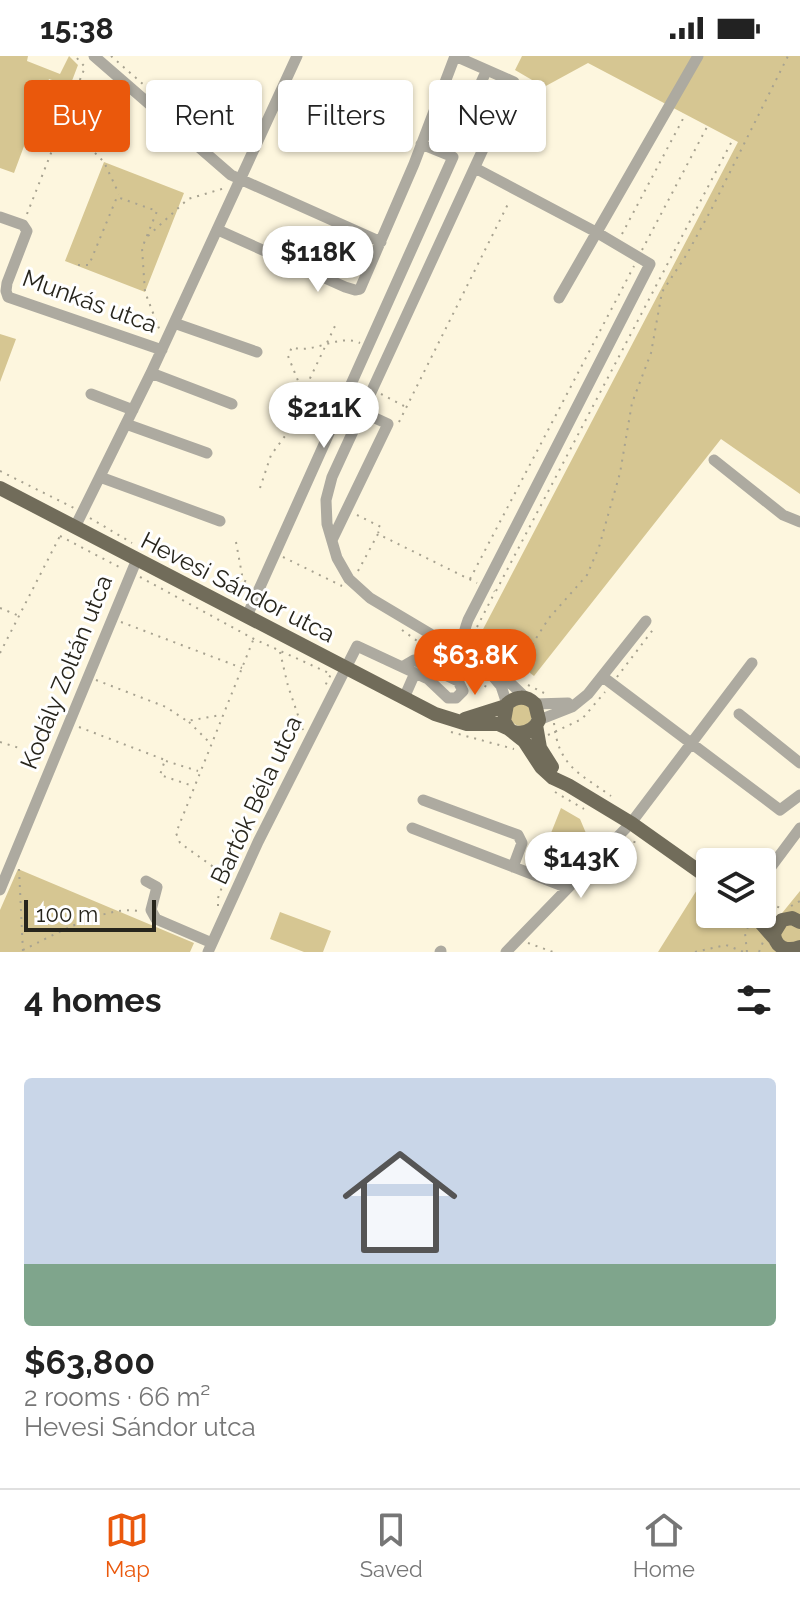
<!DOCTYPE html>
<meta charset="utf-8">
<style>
:root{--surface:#fff;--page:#f6f6f6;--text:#222;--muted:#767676;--line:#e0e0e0;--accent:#ea580c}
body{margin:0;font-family:Raleway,sans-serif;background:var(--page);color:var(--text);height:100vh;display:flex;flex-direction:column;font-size:30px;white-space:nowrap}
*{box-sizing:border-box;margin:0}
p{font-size:26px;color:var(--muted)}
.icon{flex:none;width:44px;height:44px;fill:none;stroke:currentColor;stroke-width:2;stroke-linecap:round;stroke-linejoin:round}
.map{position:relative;height:896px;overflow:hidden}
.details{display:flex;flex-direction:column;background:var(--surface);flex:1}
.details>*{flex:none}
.top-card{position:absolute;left:24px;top:24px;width:752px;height:72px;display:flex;gap:16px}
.fabs{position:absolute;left:696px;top:792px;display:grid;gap:16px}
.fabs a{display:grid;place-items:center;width:80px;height:80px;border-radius:8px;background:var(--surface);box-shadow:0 2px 6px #0004;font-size:40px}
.scale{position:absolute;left:24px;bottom:20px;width:132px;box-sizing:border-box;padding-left:8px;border:4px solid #27251c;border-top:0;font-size:22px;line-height:28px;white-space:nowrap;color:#27251c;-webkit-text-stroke:6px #fff;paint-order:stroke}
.price{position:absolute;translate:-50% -68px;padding:0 18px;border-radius:28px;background:#fff;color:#222;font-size:26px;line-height:52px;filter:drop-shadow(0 2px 4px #0008)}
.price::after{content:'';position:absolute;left:50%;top:48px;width:24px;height:18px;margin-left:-12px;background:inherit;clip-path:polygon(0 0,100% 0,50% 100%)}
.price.selected{background:var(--accent);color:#fff}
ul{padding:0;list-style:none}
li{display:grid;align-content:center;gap:16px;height:424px;padding:0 24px}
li+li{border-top:2px solid var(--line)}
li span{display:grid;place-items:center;height:248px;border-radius:8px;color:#555}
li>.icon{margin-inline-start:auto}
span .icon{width:144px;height:144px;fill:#fffc;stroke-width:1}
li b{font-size:34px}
h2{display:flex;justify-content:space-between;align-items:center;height:96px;padding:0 24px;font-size:34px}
.chip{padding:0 28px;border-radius:8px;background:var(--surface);box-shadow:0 2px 6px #0004;font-size:28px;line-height:72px}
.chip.selected{background:var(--accent);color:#fff}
.status{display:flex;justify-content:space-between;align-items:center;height:56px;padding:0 40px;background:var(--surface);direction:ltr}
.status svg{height:22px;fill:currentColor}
.menu{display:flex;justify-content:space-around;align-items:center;height:112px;border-top:2px solid var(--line);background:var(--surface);font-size:22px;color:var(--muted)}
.menu a{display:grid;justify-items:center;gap:4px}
.menu .selected{color:var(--accent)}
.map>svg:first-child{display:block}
.green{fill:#d6c692}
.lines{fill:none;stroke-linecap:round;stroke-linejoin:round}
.path{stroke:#a7a290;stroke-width:2;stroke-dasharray:2 6;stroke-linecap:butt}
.minor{stroke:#adaaa0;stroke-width:11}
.major{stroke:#716c5a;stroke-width:14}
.labels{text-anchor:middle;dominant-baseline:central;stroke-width:6;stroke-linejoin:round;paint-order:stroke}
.street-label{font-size:24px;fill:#27251c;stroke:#fff}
</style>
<div class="status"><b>15:38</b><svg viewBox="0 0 49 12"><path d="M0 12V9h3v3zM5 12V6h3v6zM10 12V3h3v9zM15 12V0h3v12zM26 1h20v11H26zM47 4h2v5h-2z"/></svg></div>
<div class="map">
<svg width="800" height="896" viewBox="0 0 800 896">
<rect width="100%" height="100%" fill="#fdf6de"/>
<path class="green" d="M0 0H28L27 5 60 18 69 0 78 9 70 30 49 23 14 117 0 112Z
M522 0H800V438L721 383 534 620 480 579 738 86 588 7 544 31 515 14Z
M104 106 184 137 145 236 65 205Z
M0 278 16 283 0 326Z
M510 659a11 11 0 1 1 22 0a11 11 0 1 1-22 0Z
M561 752 580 763 591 789 567 815 551 805 553 801 545 792Z
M18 813 194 887 190 896H0V854Z
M700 829 710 836V858H738L765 878 800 835V896H658Z
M280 856 331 875 323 896H304L270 883Z"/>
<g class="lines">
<path class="path" d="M111 0 144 29
M95 97 104 106 119 138
M27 158 85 11 75 0
M622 178 685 59
M148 180 188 143 225 132
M642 194 707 71
M78 209H89L117 141 157 155 142 192 145 236 160 275
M303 337 335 270
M381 338 404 350
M279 358 283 348 296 353 303 337 288 300 292 291C313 299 338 277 360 287
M399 366 509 146
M0 415 74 452
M260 432 271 399 285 380 296 354
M357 459 381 471 378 477
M90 462 132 487
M60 480 121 512
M236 486 243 524 251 528
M283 501 342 530
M358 515 378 478 477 527
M140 521 254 583 331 618 324 632
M470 523 634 210
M220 524H243
M496 535 732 85
M0 552 17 559
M121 566 242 612
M477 571 495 536 494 535
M402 574 452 610
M280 596 288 630 303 674
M0 597 61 478
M517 617 528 595 549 562 587 519 599 491 620 417 632 347 651 297 662 236 687 198 711 154 788 0
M617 621 655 571
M470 623 489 632
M96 624 166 651 187 665 221 659
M528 629 544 637
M189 666 210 687
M554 667C558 710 579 717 611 740
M79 671 165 704 160 719 193 730
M451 676 514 693
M548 679 582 663 605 636
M0 686 45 700
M166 705 198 715
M555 736 584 753
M626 787 630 785 639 787
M19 813 23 896
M698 830 710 839
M762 846 781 852
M218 850V842L226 820 180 787 176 777 254 582
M791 850 800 845
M734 858 745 867
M528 887 553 896
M23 894C52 880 111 846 142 856
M695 896 726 889 744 896
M747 896 745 877 748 871
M759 896 763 886"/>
<path class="minor" d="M94 0 231 119 381 186
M455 0 514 26 332 421 326 444 327 468 337 502 349 523 370 542 506 623 526 642
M448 99 484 20
M0 161 23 169 27 175 7 227 6 235 8 241 162 294
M218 174 345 231 355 234 360 233 414 108 455 0
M559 242 698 0
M174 267 257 296
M151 317 232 348
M91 338 133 354
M126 368 207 397
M714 404 783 459 800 466
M100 421 220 465
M75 471 151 317 297 0
M332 484 388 368 362 356
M247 560 453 101 421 88
M467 600C461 586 463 578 468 564L650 208 596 176 475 112
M402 611 414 604 458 625 463 635 456 642H448L428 623 415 617
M490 617 501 630 507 648
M603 621 780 754 800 739
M535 648 568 647
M739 658 800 707
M539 664 572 651 588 638 646 565
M423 744 518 779 522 787 513 811
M412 772 568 832
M762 823 800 772
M146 825 157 831 151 854 156 863 212 887
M0 834 137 503
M208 896 258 786 357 590 415 617 404 642
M440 896 441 895
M506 896 631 767 752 607"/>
<path class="major" d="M0 432 435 658 467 668H498L509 673
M465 663 506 650
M536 669 540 692 552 711
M514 676C526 679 534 674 539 664L535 648C526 639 516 640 507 648L504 665 509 673 524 685 541 711 553 722 568 729 631 767 710 823
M753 858 774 882
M800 866 792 862 782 864 774 877C775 892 787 896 800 891"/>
</g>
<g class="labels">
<g class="street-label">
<text transform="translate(90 245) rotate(20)">Munkás utca</text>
<text transform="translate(238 531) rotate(27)">Hevesi Sándor utca</text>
<text transform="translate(66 616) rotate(-68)">Kodály Zoltán utca</text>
<text transform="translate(256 744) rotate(-65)">Bartók Béla utca</text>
</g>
</g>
</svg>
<div class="fabs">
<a><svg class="icon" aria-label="layers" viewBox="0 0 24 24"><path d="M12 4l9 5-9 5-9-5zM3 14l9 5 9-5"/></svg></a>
</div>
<div class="scale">100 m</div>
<b class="price" style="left:318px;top:238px">$118K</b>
<b class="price" style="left:324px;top:394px">$211K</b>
<b class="price selected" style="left:475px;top:641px">$63.8K</b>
<b class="price" style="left:581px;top:844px">$143K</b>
<div class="top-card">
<a class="chip selected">Buy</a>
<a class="chip">Rent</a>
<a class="chip">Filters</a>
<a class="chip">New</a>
</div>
</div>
<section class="details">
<h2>4 homes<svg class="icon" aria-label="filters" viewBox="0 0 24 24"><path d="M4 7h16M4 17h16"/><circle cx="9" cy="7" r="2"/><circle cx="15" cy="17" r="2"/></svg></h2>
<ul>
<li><span style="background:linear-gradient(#c9d6e8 75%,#7fa58c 0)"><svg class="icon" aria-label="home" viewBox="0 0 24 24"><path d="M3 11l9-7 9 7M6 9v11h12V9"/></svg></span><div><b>$63,800</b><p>2 rooms · 66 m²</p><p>Hevesi Sándor utca</p></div></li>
</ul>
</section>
<nav class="menu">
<a class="selected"><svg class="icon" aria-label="map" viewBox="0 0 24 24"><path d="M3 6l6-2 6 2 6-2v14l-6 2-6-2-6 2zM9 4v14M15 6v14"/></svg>Map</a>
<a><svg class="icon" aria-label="saved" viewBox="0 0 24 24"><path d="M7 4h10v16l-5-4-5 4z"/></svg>Saved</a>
<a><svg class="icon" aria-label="home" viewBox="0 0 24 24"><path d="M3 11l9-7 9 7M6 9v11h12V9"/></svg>Home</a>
</nav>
